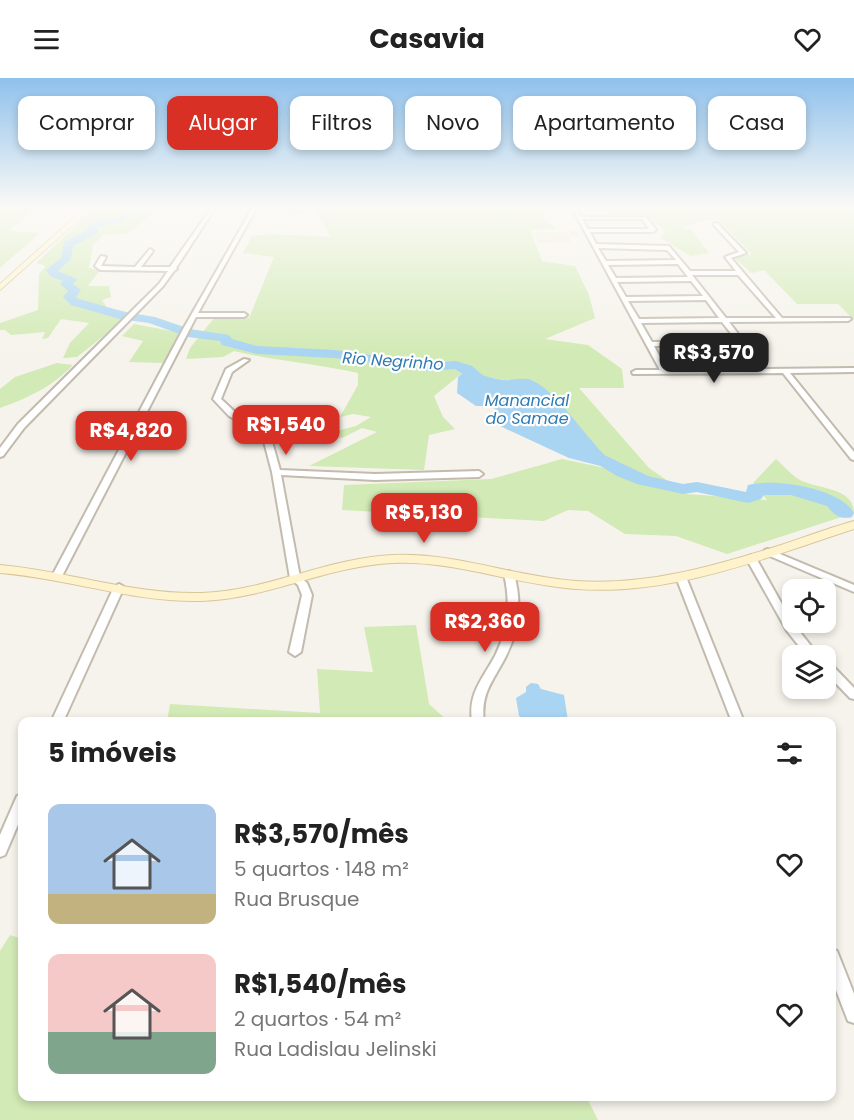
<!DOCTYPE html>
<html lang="pt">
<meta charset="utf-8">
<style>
:root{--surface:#fff;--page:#f2f2f2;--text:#222;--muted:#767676;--accent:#d93025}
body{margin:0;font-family:Poppins,sans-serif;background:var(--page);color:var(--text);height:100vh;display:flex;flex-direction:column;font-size:22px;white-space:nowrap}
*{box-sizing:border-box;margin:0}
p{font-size:20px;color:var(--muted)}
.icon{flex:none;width:33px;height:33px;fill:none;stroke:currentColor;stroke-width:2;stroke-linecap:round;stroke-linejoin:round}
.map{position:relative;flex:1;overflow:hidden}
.side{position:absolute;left:18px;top:639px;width:818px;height:384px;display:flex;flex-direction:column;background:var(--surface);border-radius:12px;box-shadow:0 3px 9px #0003}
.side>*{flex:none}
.banner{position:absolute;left:18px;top:18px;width:819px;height:54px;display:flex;gap:12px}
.controls{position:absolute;left:782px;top:501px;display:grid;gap:12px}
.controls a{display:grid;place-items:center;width:54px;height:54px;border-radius:12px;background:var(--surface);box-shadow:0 3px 9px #0003;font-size:30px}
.price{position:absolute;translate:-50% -51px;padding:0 14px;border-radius:12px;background:var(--accent);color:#fff;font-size:20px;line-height:39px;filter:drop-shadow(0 2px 3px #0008)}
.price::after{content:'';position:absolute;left:50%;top:36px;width:18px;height:14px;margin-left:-9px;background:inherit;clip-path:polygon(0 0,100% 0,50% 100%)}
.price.current{background:#222;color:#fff}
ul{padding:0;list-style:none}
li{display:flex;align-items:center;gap:18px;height:150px;padding:0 30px}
li span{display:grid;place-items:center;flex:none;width:168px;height:120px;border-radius:12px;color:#555}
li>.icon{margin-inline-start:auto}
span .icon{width:72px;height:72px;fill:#fffc;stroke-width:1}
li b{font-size:26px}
h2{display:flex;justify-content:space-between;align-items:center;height:72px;padding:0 30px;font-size:26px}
.pill{padding:0 21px;border-radius:12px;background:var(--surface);box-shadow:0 3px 9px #0003;font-size:21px;line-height:54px}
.pill.current{background:var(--accent);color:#fff}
header{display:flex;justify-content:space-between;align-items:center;height:78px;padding:0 30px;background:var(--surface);font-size:27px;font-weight:700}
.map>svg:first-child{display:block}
.education{fill:#efe8d6}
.green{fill:#d2eab5}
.water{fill:#a9d4f2}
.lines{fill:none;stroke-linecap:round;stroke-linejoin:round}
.river{fill:#a9d4f2;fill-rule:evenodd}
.street-casing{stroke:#c2bbae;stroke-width:4}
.secondary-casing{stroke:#d6c79b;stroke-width:2}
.street{fill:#fff;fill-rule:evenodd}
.secondary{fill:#fff3cd;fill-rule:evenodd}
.labels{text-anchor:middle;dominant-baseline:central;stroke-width:4.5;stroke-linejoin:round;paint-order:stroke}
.far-water-label{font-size:16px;font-style:italic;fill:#2e7ab2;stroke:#fff}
</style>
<header><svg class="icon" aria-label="menu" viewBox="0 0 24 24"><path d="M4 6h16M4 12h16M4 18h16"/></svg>Casavia<svg class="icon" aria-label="heart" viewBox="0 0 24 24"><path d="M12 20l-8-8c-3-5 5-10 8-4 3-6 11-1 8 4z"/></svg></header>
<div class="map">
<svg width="854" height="1042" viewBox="0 0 854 1042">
<rect width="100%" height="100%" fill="#f6f3ec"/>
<path class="education" d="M568 153H576L579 159H569L571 165H562L558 159 560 165H539L537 160 532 158H536L535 154H555L559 157 558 154H566L570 158Z"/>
<path class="green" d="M0 129H37L9 153 40 155 0 190Z
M96 129H157L147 141 126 156 104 157 93 167 89 190 100 192 88 208H109L111 219 102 222 107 230 127 234 125 241 77 279 63 280 70 265 89 245 61 241 48 260 42 261 45 254 11 257 5 252H0V245L38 232 39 196 46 188 36 185Z
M287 129H552L551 135 542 138 556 151 530 152 542 183 575 188 589 217 595 240 545 261 588 267 622 291 624 310H579L649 390 687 416 767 422 753 405 776 381C784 388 792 398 802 403 820 411 854 410 854 435L727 476 676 458 625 456 588 433 568 432 544 443 342 432 344 407 491 401 562 381 639 397 600 375 550 315 530 302H504L482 298 467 291 434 318 443 339 455 351 429 357 424 392 309 388 377 354 362 350 342 360 325 356 356 348 371 339 353 336 340 339 358 307V295C317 286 275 283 234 273L223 279 186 281 190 270 214 240H249L274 179 243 175 252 158 271 156 331 159 314 132 289 138Z
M609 129H854V242L838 226H797L764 192 752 195 734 180 752 176 718 142H705L680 150 691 151 709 175 690 178 661 160 665 154C649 132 636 138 610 137Z
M134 246 182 255 163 285 129 284 143 263 122 258Z
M57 285 73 287C52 309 28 320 0 330V311L15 299Z
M416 547 429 626 448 643H167L170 626 320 635 317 591 373 594 364 549Z
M10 857 22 861V1018H586L598 1042H0V873Z"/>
<path class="water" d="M467 291C478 296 490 300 503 302 511 303 523 299 531 302 561 314 591 372 624 394L569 380 500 348 501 336 491 328H476L457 315 458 299Z
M531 605 538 606 541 611 564 617 568 643H527L519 638 516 620 526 614V609Z"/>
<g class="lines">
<path class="river" d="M131 129H142L123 143 98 149V155L73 168 71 181 58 193 75 200 77 202 73 206 81 212 76 219 79 221 125 234 155 239 190 251 229 257 232 261 257 268 335 272 429 285 456 283 472 288 495 308 488 312 455 291 429 293 335 280 257 276 222 267 220 263 188 259 149 245 120 241 71 227 63 219 68 213 60 206 63 203 50 198 46 192 61 180 64 164 88 152 87 150 92 145 117 139Z
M600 375 648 398 683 406 697 404 746 414 748 407C775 400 840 410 854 435L852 439C840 442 834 437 827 428L791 417H764L761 421 748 425 697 414 683 416 637 406 617 398 594 384 592 380Z"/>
<defs>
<path id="street" d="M212 129H216L176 190 177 191 174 193 163 208 24 350 3 378 0 379V370L18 346 159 206 168 193 100 192 95 188 101 178 106 179 101 188 135 189 150 171 153 173 141 189H170Z
M253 129H257L198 235H244L247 237 244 239H196L62 498 57 501 53 500 52 498 182 253Z
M572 130H576L581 139H644L647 140 656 152 653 154H590L596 166 669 168 690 193H736L725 179 739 174 713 146 717 145 746 175 731 180 782 240H850L851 241 848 243 729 244 765 291 854 290V294L790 295 854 374V382L851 381 783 295 633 296 632 294 636 292H660ZM582 141H642L649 151H588ZM598 170 667 172 676 182 606 183ZM678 186 688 199 616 200 608 187ZM692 197H738L776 240H726ZM691 203 703 218 626 219 617 204ZM706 222 719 240 639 241 628 223ZM722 244 737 263 652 264 641 245ZM740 267 758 291 667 292 654 268Z
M244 281 249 282 232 294 221 321 235 334 269 353 280 392 375 396 479 393 483 396 479 399 375 402 281 397 300 499 307 505 312 517 301 574 295 578 289 574 302 517 298 507 290 500 272 394 262 356 229 338 213 321 226 291Z
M768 471 854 507V514L765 476 763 474 765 472Z
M751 477 756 480 792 544 819 578H807L787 553 746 480Z
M509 493 514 496C522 524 519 552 506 578 494 602 480 615 484 644H472C468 615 482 602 495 578 508 552 511 525 504 496Z
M681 496 686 499 744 644H732L676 499Z
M119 506 124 509 63 644H51L114 509Z
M825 583 829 584 854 610V621L850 620 825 594Z
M22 717V737L5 777 0 779V757L17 718Z
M831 871 837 873 854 916V945L848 943 831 899Z"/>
<path id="secondary" d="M86 129H93L0 212V206Z
M854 443V451C765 480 672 518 576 511 515 507 455 482 393 485 327 488 267 521 202 523 134 525 67 500 0 495V487C67 493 134 517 202 515 267 513 327 480 393 477 455 474 515 499 576 503 646 508 715 488 781 467 805 459 829 450 854 443Z"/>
</defs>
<use href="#street" class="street-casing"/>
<use href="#secondary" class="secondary-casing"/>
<use href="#street" class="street"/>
<use href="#secondary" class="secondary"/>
</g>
<linearGradient id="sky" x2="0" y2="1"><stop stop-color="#8fc1ec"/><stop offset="0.47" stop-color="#fbfaf6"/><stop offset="1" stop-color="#fbfaf6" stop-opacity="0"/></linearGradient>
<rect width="854" height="275" fill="url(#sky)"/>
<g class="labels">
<g class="far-water-label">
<text transform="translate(393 283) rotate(4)">Rio Negrinho</text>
<text x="527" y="322">Manancial<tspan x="527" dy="18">do Samae</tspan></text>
</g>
</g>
</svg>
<div class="controls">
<a><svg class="icon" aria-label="locate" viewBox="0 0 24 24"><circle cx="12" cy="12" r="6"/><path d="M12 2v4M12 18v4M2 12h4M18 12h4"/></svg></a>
<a><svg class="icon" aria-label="layers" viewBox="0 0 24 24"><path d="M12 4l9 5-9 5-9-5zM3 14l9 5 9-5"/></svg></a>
</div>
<b class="price current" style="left:714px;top:306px">R$3,570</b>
<b class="price" style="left:286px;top:378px">R$1,540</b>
<b class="price" style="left:131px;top:384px">R$4,820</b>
<b class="price" style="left:424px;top:466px">R$5,130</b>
<b class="price" style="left:485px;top:575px">R$2,360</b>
<div class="banner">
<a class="pill">Comprar</a>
<a class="pill current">Alugar</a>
<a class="pill">Filtros</a>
<a class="pill">Novo</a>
<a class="pill">Apartamento</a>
<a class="pill">Casa</a>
</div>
<section class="side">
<h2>5 imóveis<svg class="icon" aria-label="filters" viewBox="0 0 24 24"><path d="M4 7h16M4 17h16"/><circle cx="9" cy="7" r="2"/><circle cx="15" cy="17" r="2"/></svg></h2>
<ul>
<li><span style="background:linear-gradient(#a9c7e8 75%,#c2b280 0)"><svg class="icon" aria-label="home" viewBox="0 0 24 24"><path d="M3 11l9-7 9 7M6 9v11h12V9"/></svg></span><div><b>R$3,570/mês</b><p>5 quartos · 148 m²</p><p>Rua Brusque</p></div><svg class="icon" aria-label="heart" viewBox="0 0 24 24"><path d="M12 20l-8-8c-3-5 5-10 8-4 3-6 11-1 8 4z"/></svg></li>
<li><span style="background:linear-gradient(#f6c9c9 65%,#7fa58c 0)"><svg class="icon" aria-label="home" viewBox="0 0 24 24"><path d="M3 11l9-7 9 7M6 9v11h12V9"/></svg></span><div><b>R$1,540/mês</b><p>2 quartos · 54 m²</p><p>Rua Ladislau Jelinski</p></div><svg class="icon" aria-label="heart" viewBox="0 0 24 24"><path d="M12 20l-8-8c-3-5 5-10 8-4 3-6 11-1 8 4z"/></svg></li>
</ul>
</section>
</div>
